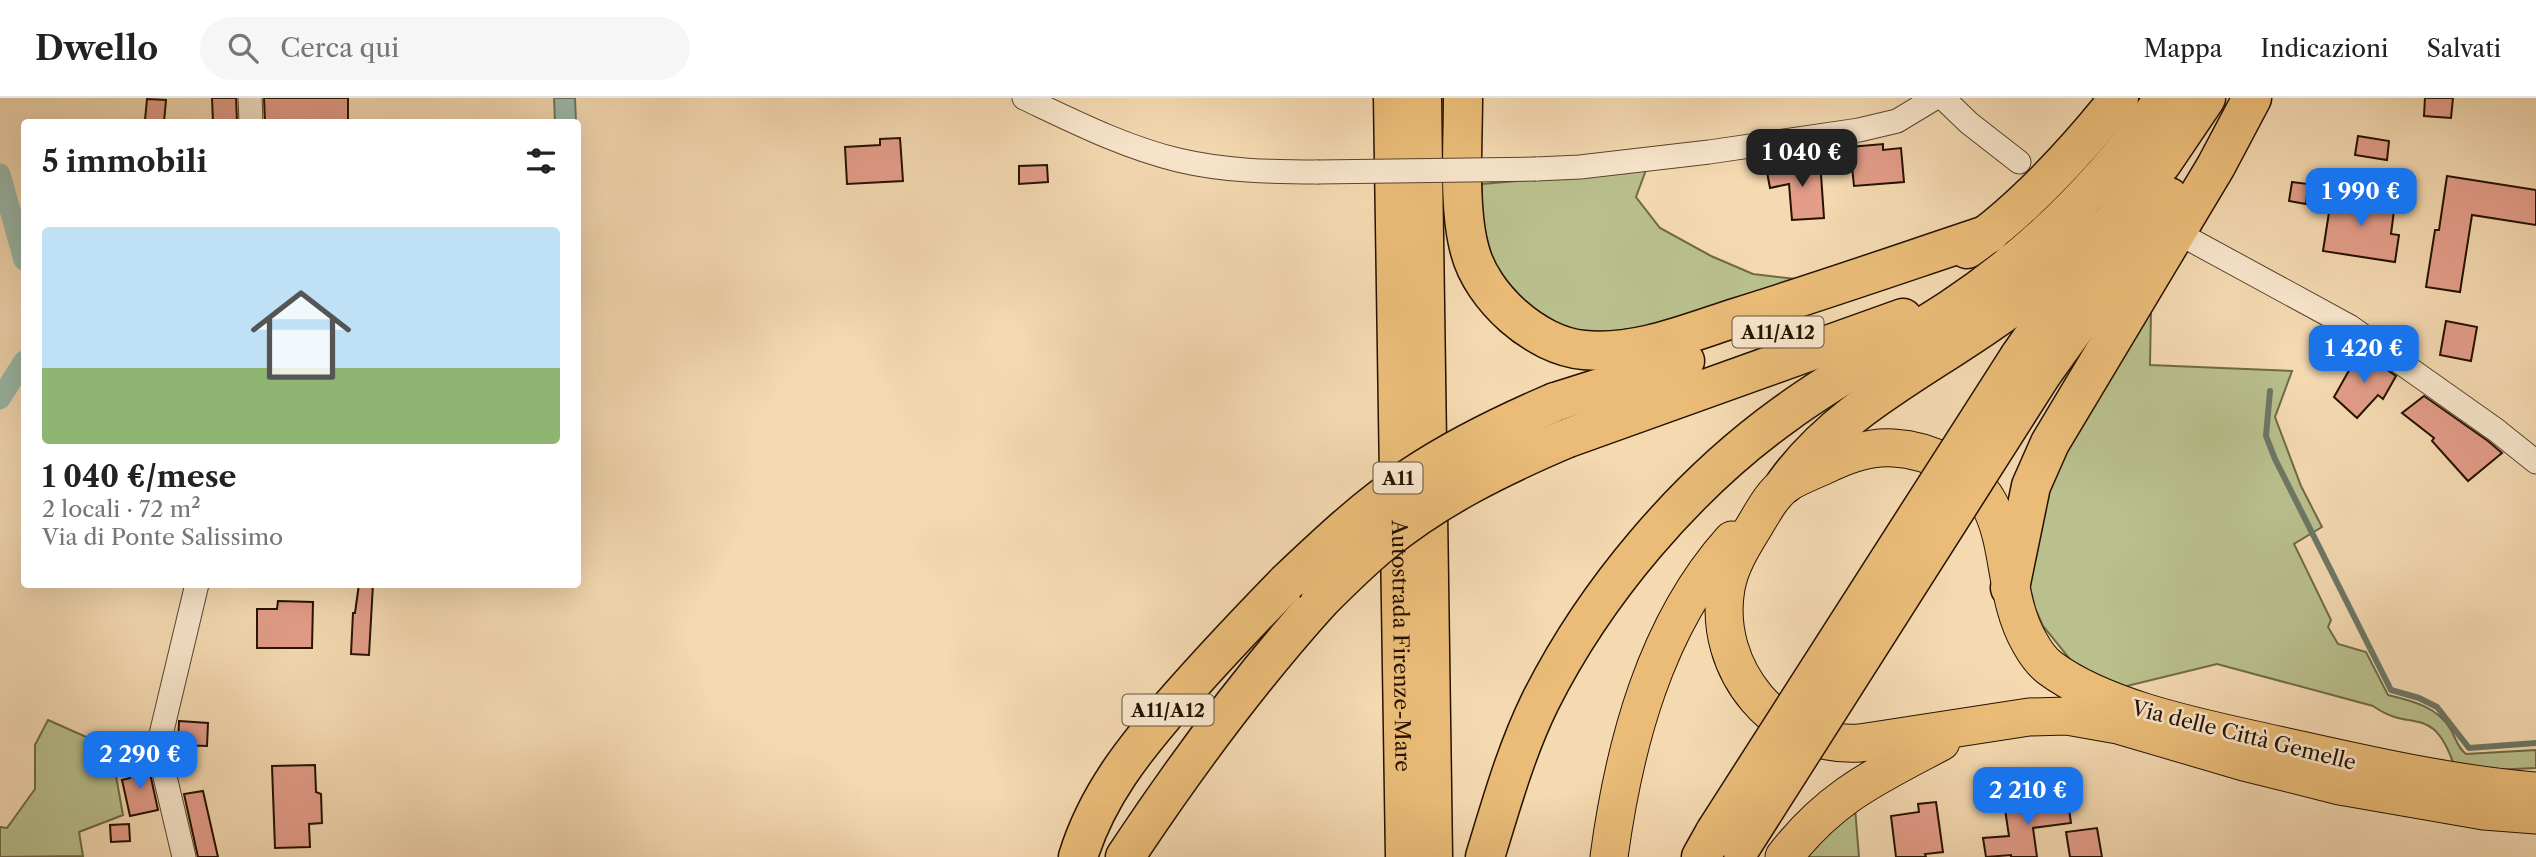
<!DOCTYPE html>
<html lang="it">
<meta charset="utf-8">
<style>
:root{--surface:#fff;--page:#f6f6f6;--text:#222;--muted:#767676;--line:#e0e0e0;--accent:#1a73e8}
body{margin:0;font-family:"Libre Caslon Text",serif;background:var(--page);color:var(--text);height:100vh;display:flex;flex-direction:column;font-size:26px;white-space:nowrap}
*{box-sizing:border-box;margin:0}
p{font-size:23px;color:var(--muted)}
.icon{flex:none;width:38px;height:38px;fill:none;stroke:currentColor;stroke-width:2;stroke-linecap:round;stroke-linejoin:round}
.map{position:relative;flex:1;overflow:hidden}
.drawer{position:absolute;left:21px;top:21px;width:560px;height:469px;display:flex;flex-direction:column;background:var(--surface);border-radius:7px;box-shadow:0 7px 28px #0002}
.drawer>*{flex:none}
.price{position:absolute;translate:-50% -60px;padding:0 16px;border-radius:14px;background:var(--accent);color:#fff;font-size:23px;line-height:46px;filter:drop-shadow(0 2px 4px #0008)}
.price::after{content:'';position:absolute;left:50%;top:42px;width:21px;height:16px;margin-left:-10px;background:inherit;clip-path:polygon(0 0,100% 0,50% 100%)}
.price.selected{background:#222;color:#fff}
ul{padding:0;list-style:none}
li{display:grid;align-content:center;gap:14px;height:371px;padding:0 21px}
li+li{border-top:2px solid var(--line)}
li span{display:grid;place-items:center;height:217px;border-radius:7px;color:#555}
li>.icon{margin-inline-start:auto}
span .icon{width:126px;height:126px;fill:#fffc;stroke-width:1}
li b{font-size:30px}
h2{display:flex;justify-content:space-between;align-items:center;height:84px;padding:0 21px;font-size:30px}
header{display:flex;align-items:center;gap:42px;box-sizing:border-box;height:98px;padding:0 35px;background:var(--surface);border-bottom:2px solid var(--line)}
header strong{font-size:33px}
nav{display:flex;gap:38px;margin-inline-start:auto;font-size:24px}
.search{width:490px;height:63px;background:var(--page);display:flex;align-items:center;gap:18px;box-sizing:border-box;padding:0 24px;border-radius:38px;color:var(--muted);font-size:26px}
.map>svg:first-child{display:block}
.green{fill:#b9c08d;stroke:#6f6946;stroke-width:2}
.water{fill:#9cbaaa;stroke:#6c7766;stroke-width:2}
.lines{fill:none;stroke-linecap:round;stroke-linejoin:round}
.stream{stroke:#6c7766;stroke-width:6}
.canal{stroke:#9cbaaa;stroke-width:21}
.building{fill:#e39d89;stroke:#251200;stroke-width:2}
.street-casing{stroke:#59442c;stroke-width:25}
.primary-casing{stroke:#251200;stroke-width:39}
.highway-casing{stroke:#251200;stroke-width:41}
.street{stroke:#f8e6cc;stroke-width:23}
.primary{stroke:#eabc78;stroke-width:37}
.highway{stroke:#eabc78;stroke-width:38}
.street-bridge-casing{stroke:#59442c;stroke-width:25;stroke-linecap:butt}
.highway-bridge-casing{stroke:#251200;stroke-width:41;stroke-linecap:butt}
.street-bridge{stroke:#f8e6cc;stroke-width:23}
.highway-bridge{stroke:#eabc78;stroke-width:38}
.labels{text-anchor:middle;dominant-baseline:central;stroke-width:5;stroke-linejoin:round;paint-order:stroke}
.shield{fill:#f8e6cc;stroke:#64523d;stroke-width:2}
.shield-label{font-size:19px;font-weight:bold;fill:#251200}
.street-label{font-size:21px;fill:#251200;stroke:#f8e6cc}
</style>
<header>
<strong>Dwello</strong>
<div class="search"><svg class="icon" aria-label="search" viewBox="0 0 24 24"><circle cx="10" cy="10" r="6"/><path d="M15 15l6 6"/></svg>Cerca qui</div>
<nav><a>Mappa</a><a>Indicazioni</a><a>Salvati</a></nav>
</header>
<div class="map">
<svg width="2536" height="759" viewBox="0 0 2536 759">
<rect width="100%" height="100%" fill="#f4d9b1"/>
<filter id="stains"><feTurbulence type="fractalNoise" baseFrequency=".00286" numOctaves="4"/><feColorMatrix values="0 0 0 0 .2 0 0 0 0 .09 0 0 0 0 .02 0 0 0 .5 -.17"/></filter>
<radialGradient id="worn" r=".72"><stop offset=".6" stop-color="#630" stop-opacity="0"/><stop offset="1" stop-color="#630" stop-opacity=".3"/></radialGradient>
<path class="green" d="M1646 72 1636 99 1660 130 1711 158 1753 176 1796 181 1655 228 1573 238 1529 218 1499 184 1482 124V86Z
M2151 213 2150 267 2292 273 2275 319 2301 388 2322 429 2294 446 2331 522 2328 529 2338 546 2366 554 2388 597C2413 603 2438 609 2451 632 2456 641 2458 650 2466 656L2536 652V670L2467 673 2454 667C2432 604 2412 636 2373 608L2217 566 2123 589 2077 570 2043 528 2035 510 2029 484 2049 390 2076 334Z
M48 622 111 650 123 717 79 734 83 758 0 759V729L7 730 35 691V647Z
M1855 710 1859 759H1799Z"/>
<path class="water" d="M554 0H575L576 24H555Z"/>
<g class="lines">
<path class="stream" d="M2270 293 2266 338 2275 361 2391 592 2419 600 2437 609 2469 650 2536 645"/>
<path class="canal" d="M0 76 24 162
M0 301 24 263"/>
</g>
<path class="building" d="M212 0H236L237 24H213Z
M264 0H348V24H265Z
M2425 0H2453L2451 20 2424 18Z
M147 1 166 2 164 24 145 22Z
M2358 38 2389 43 2387 62 2355 57Z
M900 40 903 83 847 86 845 49 880 47V41Z
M1883 46V52L1901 50 1904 84 1854 88 1850 49Z
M1820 62 1824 120 1792 122 1789 86 1770 90 1767 74Z
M1047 67 1048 84 1019 86V68Z
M2447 78 2536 92V127L2472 117 2460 194 2426 189 2435 132H2439Z
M2292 84 2308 86 2306 106 2289 103Z
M2332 95 2395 105 2391 136 2399 137 2395 164 2323 153Z
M2446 223 2477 229 2471 263 2440 257Z
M2360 253 2396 278 2383 301 2378 297 2357 320 2334 299Z
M2424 298 2488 343 2502 355 2468 383 2432 343 2434 340 2402 315Z
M359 486H373L369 557 351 556 353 515H355Z
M278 503 313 504 312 550H257V511H277Z
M179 623 208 625 207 648 178 647Z
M148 666 158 712 130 718 122 682 130 680 128 671Z
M315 667 316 694 321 696 322 725 309 726 310 749 275 750 272 668Z
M203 693 218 759H198L184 696Z
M2067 697 2071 725 2033 730 2037 759H2011V757L1986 759 1983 740 2009 738 2005 711 2042 706 2041 701Z
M1936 704 1943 754 1925 756 1926 759H1896L1891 718 1919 714 1918 706Z
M129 726 130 743 111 744 110 727Z
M2097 730 2102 759H2070L2066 734Z"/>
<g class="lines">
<defs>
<path id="street" d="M250 0 251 24
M1024 0C1075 24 1124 49 1178 62 1224 73 1271 74 1317 74
M1943 0 1969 25 2019 64
M1536 71 1580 69 1709 54 1859 32 1897 23 1935 0
M2191 142 2349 228 2496 332 2536 364
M184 759 158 649 197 486"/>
<path id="primary" d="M2536 693C2448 686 2364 666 2278 647 2208 631 2108 613 2050 570 2042 564 2035 554 2030 545 1994 483 2022 407 1949 366 1932 357 1913 351 1894 350 1868 348 1844 358 1821 369 1810 374 1796 379 1786 386 1771 397 1762 416 1752 432 1741 450 1730 468 1726 490 1712 571 1777 651 1860 645L2029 619 2067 618 2118 627 2244 664 2340 688 2484 713 2536 717
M1609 759C1624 648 1655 528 1732 442
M1784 759C1831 698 1875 679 1941 644"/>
<g id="highway">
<path id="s1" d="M1393 0 1405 759"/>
<path d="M1422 0 1433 759"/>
<path d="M1463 0C1463 45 1458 111 1470 153 1482 199 1536 248 1584 252 1637 257 1688 235 1738 219 1822 193 1905 164 1989 136"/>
<path d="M1967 151C2022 113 2078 52 2119 0"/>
<path d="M2019 259 2111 126 2162 65 2206 0"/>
<path d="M2042 276 2169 99"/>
<path d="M1555 304 1685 263"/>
<path d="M1568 340 1903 220"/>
<path d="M1785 386C1837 313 1923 272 1995 221 2036 193 2073 157 2111 126"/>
<path d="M2010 490 2031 388 2050 345 2216 68 2252 0"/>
<path d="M1078 759C1097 697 1135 650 1177 602 1212 562 1249 523 1286 485"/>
<path d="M1125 759C1184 670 1248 583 1320 503"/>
<path d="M1485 759C1501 707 1516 653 1540 604 1595 494 1685 388 1785 316 1838 277 1896 247 1951 211 2035 155 2107 83 2164 0"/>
<path d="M1701 759 1715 734"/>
</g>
</defs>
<use href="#street" class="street-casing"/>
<use href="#primary" class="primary-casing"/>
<use href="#highway" class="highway-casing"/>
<use href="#street" class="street"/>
<use href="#primary" class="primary"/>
<use href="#highway" class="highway"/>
<defs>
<path id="street-bridge" d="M1317 74 1536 71"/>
<path id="highway-bridge" d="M1286 485C1326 447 1367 408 1413 378 1458 348 1506 325 1555 304
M1320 503C1340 483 1360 463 1382 445 1438 399 1502 368 1568 340
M1715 734 2019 259
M1741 749 2042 276"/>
</defs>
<use href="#street-bridge" class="street-bridge-casing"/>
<use href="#highway-bridge" class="highway-bridge-casing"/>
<use href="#street-bridge" class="street-bridge"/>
<use href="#highway-bridge" class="highway-bridge"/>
</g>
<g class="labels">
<g class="shield">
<rect x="1732.5" y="218.5" width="91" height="31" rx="5"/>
<rect x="1373.5" y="364.5" width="49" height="31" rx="5"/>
<rect x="1122.5" y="596.5" width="91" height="31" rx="5"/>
</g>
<g class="shield-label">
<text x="1778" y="234">A11/A12</text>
<text x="1398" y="380">A11</text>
<text x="1168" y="612">A11/A12</text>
</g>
<g class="street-label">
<text stroke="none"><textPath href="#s1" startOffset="548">Autostrada Firenze-Mare</textPath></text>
<text transform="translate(2244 637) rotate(14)">Via delle Città Gemelle</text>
</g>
</g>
<rect width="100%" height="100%" filter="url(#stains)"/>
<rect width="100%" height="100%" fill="url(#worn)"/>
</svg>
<b class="price selected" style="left:1802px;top:91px">1 040 €</b>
<b class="price" style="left:2361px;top:130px">1 990 €</b>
<b class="price" style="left:2364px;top:287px">1 420 €</b>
<b class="price" style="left:140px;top:693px">2 290 €</b>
<b class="price" style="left:2028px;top:729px">2 210 €</b>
<section class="drawer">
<h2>5 immobili<svg class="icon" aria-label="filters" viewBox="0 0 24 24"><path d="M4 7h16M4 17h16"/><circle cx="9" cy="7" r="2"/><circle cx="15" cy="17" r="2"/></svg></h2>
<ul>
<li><span style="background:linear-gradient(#bfe0f5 65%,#8fb573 0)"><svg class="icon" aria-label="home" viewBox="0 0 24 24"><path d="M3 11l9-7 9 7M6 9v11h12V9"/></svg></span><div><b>1 040 €/mese</b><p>2 locali · 72 m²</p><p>Via di Ponte Salissimo</p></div></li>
</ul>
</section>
</div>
